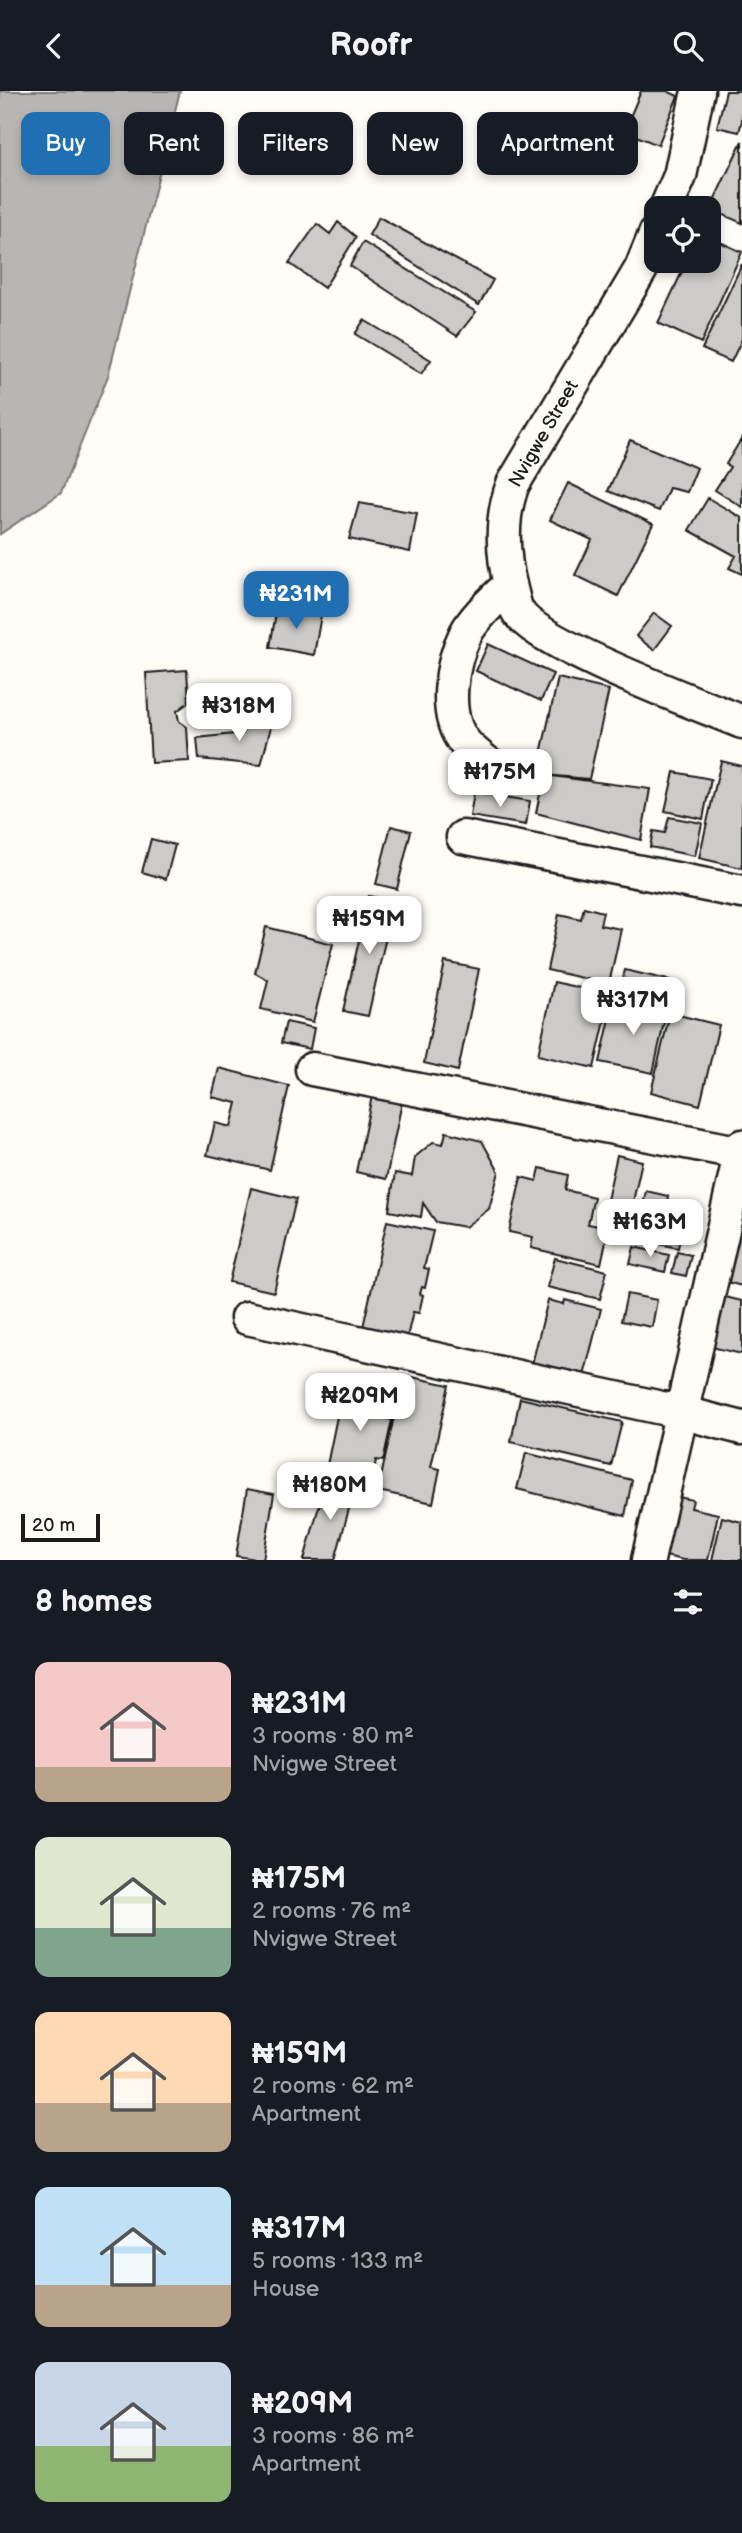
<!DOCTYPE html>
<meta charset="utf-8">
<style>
:root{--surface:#171b24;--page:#242831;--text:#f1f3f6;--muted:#9ea1a6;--accent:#1f6fb2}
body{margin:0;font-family:"Balsamiq Sans",sans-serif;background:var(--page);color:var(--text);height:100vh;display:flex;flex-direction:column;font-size:26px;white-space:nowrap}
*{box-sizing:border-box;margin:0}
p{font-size:23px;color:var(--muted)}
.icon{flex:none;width:38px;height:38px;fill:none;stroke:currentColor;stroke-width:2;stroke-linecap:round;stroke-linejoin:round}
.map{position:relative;height:1469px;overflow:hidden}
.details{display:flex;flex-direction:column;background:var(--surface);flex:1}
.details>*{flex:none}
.guide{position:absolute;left:21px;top:21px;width:700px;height:63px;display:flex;gap:14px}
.tools{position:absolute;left:644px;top:105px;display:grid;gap:14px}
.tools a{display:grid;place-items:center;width:77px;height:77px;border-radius:14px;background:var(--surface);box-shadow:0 4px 10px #0003;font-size:35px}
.scale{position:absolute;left:21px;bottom:18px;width:79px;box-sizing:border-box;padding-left:7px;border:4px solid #1c1c1c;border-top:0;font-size:19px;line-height:24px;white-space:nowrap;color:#1c1c1c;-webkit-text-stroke:5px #fdfcf7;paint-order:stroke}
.price{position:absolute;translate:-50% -60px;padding:0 16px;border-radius:14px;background:#fff;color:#222;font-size:23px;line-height:46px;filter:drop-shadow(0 2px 4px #0008)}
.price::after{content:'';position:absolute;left:50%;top:42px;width:21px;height:16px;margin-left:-10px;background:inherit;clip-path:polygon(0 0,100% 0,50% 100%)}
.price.selected{background:var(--accent);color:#fff}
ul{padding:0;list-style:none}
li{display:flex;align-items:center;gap:21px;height:175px;padding:0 35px}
li span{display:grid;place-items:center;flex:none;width:196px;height:140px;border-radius:14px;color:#555}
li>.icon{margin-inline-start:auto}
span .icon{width:84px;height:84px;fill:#fffc;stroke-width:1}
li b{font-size:30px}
h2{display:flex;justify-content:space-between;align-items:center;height:84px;padding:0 35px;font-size:30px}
.pill{padding:0 24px;border-radius:14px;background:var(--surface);box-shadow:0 4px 10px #0003;font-size:24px;line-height:63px}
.pill.selected{background:var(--accent);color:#fff}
header{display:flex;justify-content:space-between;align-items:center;height:91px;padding:0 35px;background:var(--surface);font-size:32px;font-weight:700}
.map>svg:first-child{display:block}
.water{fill:#b7b6b2;stroke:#797876;stroke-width:2}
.building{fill:#cccbc8;stroke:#1c1c1c;stroke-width:2}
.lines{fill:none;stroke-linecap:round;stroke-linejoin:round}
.minor-casing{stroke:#1c1c1c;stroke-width:37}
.minor{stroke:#fdfcf7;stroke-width:32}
.labels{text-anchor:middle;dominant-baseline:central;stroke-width:5;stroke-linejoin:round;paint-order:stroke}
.street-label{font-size:19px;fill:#1c1c1c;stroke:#fdfcf7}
</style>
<header><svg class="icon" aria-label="back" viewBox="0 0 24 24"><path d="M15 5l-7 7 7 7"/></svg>Roofr<svg class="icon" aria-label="search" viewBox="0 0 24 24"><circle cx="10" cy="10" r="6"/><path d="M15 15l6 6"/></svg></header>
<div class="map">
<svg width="742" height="1469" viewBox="0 0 742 1469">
<rect width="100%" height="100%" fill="#fdfcf7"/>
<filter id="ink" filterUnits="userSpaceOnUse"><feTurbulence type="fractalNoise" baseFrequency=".0143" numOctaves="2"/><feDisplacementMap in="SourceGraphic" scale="14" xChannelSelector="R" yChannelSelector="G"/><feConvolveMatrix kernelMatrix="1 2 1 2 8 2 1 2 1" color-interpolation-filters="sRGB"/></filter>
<g filter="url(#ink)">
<path class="water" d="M0 0H180L108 285 61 402 0 443Z"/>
<path class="building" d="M641 0H667L678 5 658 54 624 40Z
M726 0H742V30L739 41 717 36Z
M742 50V132L710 118Z
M379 126 493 189 479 214 369 144Z
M338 131 356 146 324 197 289 172 317 133 330 143Z
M709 146 742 161 701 252 658 232 687 170H709Z
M363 151 476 221 457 245 350 175Z
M742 173V248L731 271 702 258Z
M364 229 431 269 421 283 355 243Z
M742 347V416L715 399 730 376 726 373Z
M630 349 697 377 687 401 669 397 659 420 608 400Z
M568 392 653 433 618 505 575 484 592 449 550 429Z
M708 407 742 427V483L729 477 736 465 689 439Z
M359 412 417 422 410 461 349 448Z
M277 516 321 524 314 564 270 556Z
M654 522 672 535 654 559 636 545Z
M488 553 553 583 541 610 476 580Z
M187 579 189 611 177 620 179 630 187 636 189 670 151 672 146 582Z
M558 587 609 599 589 688 544 684 538 676Z
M248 621 273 628 261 674 199 668 197 647 243 642Z
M721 670 742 675V777L699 767Z
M674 681 711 688 703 728 665 720Z
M544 684 650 698 641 749 536 722Z
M474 701 530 710 526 734 470 725Z
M669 726 702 732 695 765 650 756 653 740 665 742Z
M391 735 411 740 397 798 376 793Z
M151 748 175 754 166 788 142 781Z
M369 805 394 811 368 925 343 920Z
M584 816 603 821 600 834 621 838 609 893 547 879 559 823 581 828Z
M266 836 333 853 313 931 261 918 268 889 255 882Z
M445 871 479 878 458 980 424 972Z
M625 879 681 892 675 915 619 903Z
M554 891 611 904 594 977 538 964Z
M614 910 666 922 653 982 600 971Z
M670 922 719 934 700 1014 651 1001Z
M286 931 314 937 310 958 281 952Z
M219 977 289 995 270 1079 207 1064 215 1032 231 1036 237 1012 212 1006Z
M372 1005 402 1011 386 1088 356 1081Z
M446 1041 482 1050 499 1081 489 1118 465 1136 436 1131 423 1112 421 1126 389 1120 395 1082 412 1085 415 1066 433 1051 443 1053Z
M617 1064 642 1070 632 1115 607 1109Z
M540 1077 568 1084 565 1099 594 1106 588 1133 609 1137 601 1173 531 1157 533 1146 509 1141 521 1086 537 1090Z
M251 1097 296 1108 274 1201 229 1191Z
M646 1100 668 1105 667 1114 686 1118 678 1157 635 1148Z
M387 1130 433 1140 424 1177 429 1178 425 1197 422 1196 420 1203 423 1204 419 1222 413 1221 407 1246 363 1236Z
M733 1133 742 1135V1195L715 1188Z
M634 1156 669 1164 665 1181 630 1173Z
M677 1161 691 1164 686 1185 672 1182Z
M555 1167 607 1180 600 1208 547 1196Z
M627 1203 657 1209 652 1236 621 1230Z
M721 1205 742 1210V1263L707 1255Z
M548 1209 564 1213 565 1209 601 1218 584 1285 532 1273Z
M403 1284 449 1294 431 1376 440 1378 433 1412 378 1400Z
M344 1291 393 1301 388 1328 392 1329 383 1370 376 1369 371 1393 325 1384Z
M520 1307 622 1331 611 1375 511 1351Z
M526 1362 632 1389 625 1425 517 1398Z
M326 1390 355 1396 335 1469H304Z
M247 1398 274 1403 263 1469 236 1465Z
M678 1406 693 1409 691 1417 718 1423 708 1469H683L661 1464Z
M722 1426 742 1431V1469H712Z"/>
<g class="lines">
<defs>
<path id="minor" d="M666 117 680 85 698 0
M656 141 641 178 513 393C500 427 502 463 511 498 513 505 514 513 517 519 533 552 701 614 742 631
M503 684C491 674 475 664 465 652 442 625 451 572 466 542 476 524 495 508 510 493
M463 746 742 801
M312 978 742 1062
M247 1227 680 1321 742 1337
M648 1469 742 1055"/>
</defs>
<use href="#minor" class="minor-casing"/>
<use href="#minor" class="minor"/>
</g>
</g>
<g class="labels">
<g class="street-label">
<text transform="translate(544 343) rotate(-60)">Nvigwe Street</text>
</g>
</g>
</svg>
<div class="tools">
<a><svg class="icon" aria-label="locate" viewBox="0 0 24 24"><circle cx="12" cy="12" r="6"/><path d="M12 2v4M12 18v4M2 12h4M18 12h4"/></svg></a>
</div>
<div class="scale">20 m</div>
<b class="price selected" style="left:296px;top:540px">₦231M</b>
<b class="price" style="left:239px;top:652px">₦318M</b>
<b class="price" style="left:500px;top:718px">₦175M</b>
<b class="price" style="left:369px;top:865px">₦159M</b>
<b class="price" style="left:633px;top:946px">₦317M</b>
<b class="price" style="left:650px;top:1168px">₦163M</b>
<b class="price" style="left:360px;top:1342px">₦209M</b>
<b class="price" style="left:330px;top:1431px">₦180M</b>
<div class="guide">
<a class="pill selected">Buy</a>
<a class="pill">Rent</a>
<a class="pill">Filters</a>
<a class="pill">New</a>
<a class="pill">Apartment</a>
</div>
</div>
<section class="details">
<h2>8 homes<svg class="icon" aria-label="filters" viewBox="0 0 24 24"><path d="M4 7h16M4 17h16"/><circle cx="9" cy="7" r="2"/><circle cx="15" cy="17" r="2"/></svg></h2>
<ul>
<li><span style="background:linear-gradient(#f6c9c9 75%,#b9a48a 0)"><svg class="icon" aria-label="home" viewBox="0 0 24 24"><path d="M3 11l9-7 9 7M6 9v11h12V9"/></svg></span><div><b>₦231M</b><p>3 rooms · 80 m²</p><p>Nvigwe Street</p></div></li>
<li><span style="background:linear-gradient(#dfe7d0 65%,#7fa58c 0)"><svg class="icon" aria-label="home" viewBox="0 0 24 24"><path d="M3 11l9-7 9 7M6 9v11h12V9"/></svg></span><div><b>₦175M</b><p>2 rooms · 76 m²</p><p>Nvigwe Street</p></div></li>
<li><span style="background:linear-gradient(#ffd9b3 65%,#b9a48a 0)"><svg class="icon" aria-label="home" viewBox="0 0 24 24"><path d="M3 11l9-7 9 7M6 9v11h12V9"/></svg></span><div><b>₦159M</b><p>2 rooms · 62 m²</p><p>Apartment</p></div></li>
<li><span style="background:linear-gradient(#bfe0f5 70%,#b9a48a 0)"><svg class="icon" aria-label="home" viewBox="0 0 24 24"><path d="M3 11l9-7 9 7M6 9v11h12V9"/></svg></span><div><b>₦317M</b><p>5 rooms · 133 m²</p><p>House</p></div></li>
<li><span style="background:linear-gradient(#c9d6e8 60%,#8fb573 0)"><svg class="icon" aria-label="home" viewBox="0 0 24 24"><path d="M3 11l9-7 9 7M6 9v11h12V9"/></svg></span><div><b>₦209M</b><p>3 rooms · 86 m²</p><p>Apartment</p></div></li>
</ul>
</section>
